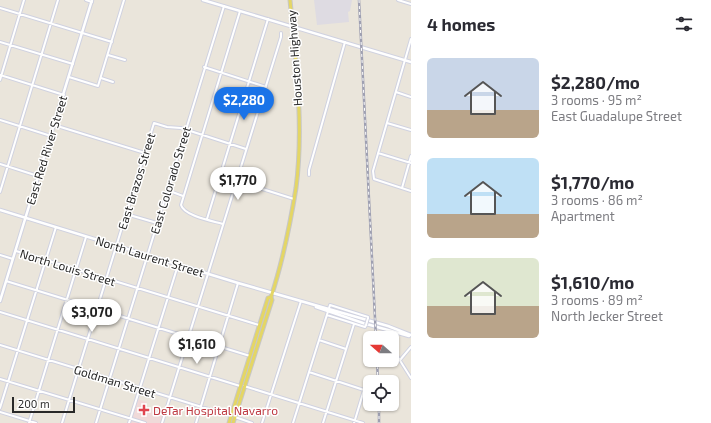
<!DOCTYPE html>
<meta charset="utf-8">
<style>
:root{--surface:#fff;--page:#f7f7f7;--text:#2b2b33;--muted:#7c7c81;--accent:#1a73e8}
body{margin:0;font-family:"Exo 2",sans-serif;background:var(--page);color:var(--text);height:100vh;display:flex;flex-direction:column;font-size:15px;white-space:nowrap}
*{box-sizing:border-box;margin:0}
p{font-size:13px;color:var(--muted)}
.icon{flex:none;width:22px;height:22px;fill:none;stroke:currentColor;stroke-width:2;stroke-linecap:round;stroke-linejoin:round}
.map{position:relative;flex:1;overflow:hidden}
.side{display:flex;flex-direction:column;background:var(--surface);width:300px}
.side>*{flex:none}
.needle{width:26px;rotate:291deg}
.controls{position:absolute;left:363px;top:331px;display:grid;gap:8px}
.controls a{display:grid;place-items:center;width:36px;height:36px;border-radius:6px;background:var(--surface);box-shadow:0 1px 3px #0004;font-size:20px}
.scale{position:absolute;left:12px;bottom:10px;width:63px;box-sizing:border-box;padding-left:4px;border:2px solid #282828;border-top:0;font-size:11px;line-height:14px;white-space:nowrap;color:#282828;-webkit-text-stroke:3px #fff;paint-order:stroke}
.price{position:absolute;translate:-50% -34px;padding:0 9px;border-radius:14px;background:#fff;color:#222;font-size:13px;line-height:26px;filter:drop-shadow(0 1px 2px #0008)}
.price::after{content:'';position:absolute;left:50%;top:24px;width:12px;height:9px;margin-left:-6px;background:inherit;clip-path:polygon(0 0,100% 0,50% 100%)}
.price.on{background:var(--accent);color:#fff}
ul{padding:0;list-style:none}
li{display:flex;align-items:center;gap:12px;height:100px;padding:0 16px}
li span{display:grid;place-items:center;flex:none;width:112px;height:80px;border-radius:6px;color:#555}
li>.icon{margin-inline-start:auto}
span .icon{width:48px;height:48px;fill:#fffc;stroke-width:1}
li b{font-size:17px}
h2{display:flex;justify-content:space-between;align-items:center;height:48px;padding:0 16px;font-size:17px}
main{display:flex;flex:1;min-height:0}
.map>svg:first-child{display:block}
.industrial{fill:#dedbe2}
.medical{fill:#f0dad9}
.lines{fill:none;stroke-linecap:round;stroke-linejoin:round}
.street-casing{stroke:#d0d2e0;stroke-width:4}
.secondary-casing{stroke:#d0d2e0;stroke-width:4.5}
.primary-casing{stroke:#c7c7c7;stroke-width:5}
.street{stroke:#fff;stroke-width:2}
.secondary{stroke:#fff;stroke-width:2.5}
.primary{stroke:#e4d665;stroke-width:3}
.rail-casing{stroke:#9e9fb1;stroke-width:2.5}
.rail{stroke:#fff;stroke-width:1;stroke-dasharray:3;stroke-linecap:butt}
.street-bridge-casing{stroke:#d0d2e0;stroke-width:4;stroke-linecap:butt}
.street-bridge{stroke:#fff;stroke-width:2}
.health-dot{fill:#e0444e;stroke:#fff;stroke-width:1.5}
.labels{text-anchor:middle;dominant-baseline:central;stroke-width:3;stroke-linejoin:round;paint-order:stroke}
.street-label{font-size:12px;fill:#282828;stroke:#fff}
.health-label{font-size:12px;fill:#be3a42;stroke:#fff;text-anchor:start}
</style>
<main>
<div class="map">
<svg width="411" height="423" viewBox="0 0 411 423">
<rect width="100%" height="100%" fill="#eae5db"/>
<path class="industrial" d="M314 0H352L350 11 348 12 349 22 317 25Z"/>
<path class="medical" d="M137 399 147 402 145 407 163 413 160 423H130Z"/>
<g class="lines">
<defs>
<path id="street" d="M86 0 92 2
M398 0 411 4
M0 8 112 42
M411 39 373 171 374 179 411 191
M0 42 73 64
M108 55 125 60
M204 67 266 87
M0 75 64 95
M69 77 98 86 124 0
M101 78 113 82
M0 80 24 0
M396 92 411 97
M0 120 51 136
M387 123 411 130
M54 125 145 153
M378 153 411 163
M0 164 38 176
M309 175V170L345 42
M237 181 294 199
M402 188 411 156
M167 190 183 196
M0 192 58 0
M126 214 157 223
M207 219 268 19
M223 224C213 221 184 216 181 205L240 11
M16 251 259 325
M0 255 13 259
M6 281 250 356
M0 312 240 386
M327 315 365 327 366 325
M319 340 346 349
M0 345 231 416
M392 348 411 378
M400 360 411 347
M309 372 364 390 354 423
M0 379 145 423
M244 386 363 423
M0 408 56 227
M0 412 36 423
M235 417 252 423
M29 423 86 237
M62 423 154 123 167 127 181 128 246 149
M96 423 224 6
M129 423 178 265
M162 423 281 37V33
M196 423 238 283
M262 423 301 301
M293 423 330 305 368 317V318
M323 423 354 324"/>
<path id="secondary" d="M203 0 411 62
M0 210 238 283 388 326 411 335
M0 301 92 0
M316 307 363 323 409 336"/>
<path id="primary" d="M229 423 268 298 271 297
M233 423 272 300 271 297C283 261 290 225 296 188 304 127 296 61 290 0"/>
</defs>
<use href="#street" class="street-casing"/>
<use href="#secondary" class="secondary-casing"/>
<use href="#primary" class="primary-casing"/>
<use href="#street" class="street"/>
<use href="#secondary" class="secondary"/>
<use href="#primary" class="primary"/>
<defs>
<path id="rail" d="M359 0 376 338
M377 360 378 382
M379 404V423"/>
</defs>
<use href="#rail" class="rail-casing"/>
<use href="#rail" class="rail"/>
<defs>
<path id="street-bridge" d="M366 325 368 318"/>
</defs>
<use href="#street-bridge" class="street-bridge-casing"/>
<use href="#street-bridge" class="street-bridge"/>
</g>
<path class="health-dot" d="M142 404h4v4h4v4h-4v4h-4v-4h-4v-4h4z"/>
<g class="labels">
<g class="street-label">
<text transform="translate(294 58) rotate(-94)">Houston Highway</text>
<text transform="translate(46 150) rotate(-73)">East Red River Street</text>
<text transform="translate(170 180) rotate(-73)">East Colorado Street</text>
<text transform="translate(136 181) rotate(-73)">East Brazos Street</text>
<text transform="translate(150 256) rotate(17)">North Laurent Street</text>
<text transform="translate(68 267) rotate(17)">North Louis Street</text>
<text transform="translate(115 381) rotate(17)">Goldman Street</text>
</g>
<g class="health-label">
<text x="153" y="410">DeTar Hospital Navarro</text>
</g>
</g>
</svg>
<div class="controls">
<a><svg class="needle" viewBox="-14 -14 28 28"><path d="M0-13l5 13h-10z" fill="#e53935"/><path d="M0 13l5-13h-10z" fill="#7c7c81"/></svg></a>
<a><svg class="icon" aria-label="locate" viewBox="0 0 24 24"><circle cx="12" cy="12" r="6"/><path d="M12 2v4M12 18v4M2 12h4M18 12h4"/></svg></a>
</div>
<div class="scale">200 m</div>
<b class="price on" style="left:244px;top:121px">$2,280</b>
<b class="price" style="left:238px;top:201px">$1,770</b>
<b class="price" style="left:92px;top:333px">$3,070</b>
<b class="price" style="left:197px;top:365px">$1,610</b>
</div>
<section class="side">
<h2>4 homes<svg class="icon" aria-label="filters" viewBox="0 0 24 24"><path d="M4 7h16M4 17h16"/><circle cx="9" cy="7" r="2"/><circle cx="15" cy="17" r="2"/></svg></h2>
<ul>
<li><span style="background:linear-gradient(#c9d6e8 65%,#b9a48a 0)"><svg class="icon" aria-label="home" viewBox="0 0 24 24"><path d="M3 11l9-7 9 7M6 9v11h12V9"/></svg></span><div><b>$2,280/mo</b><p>3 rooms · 95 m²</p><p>East Guadalupe Street</p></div></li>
<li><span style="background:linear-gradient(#bfe0f5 70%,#b9a48a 0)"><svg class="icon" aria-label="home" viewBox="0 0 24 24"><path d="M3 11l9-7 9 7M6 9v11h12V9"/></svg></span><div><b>$1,770/mo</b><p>3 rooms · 86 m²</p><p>Apartment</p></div></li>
<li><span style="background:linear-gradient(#dfe7d0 60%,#b9a48a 0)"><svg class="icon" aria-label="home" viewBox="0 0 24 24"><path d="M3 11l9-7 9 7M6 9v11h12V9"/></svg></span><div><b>$1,610/mo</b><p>3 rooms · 89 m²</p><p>North Jecker Street</p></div></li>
</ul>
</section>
</main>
